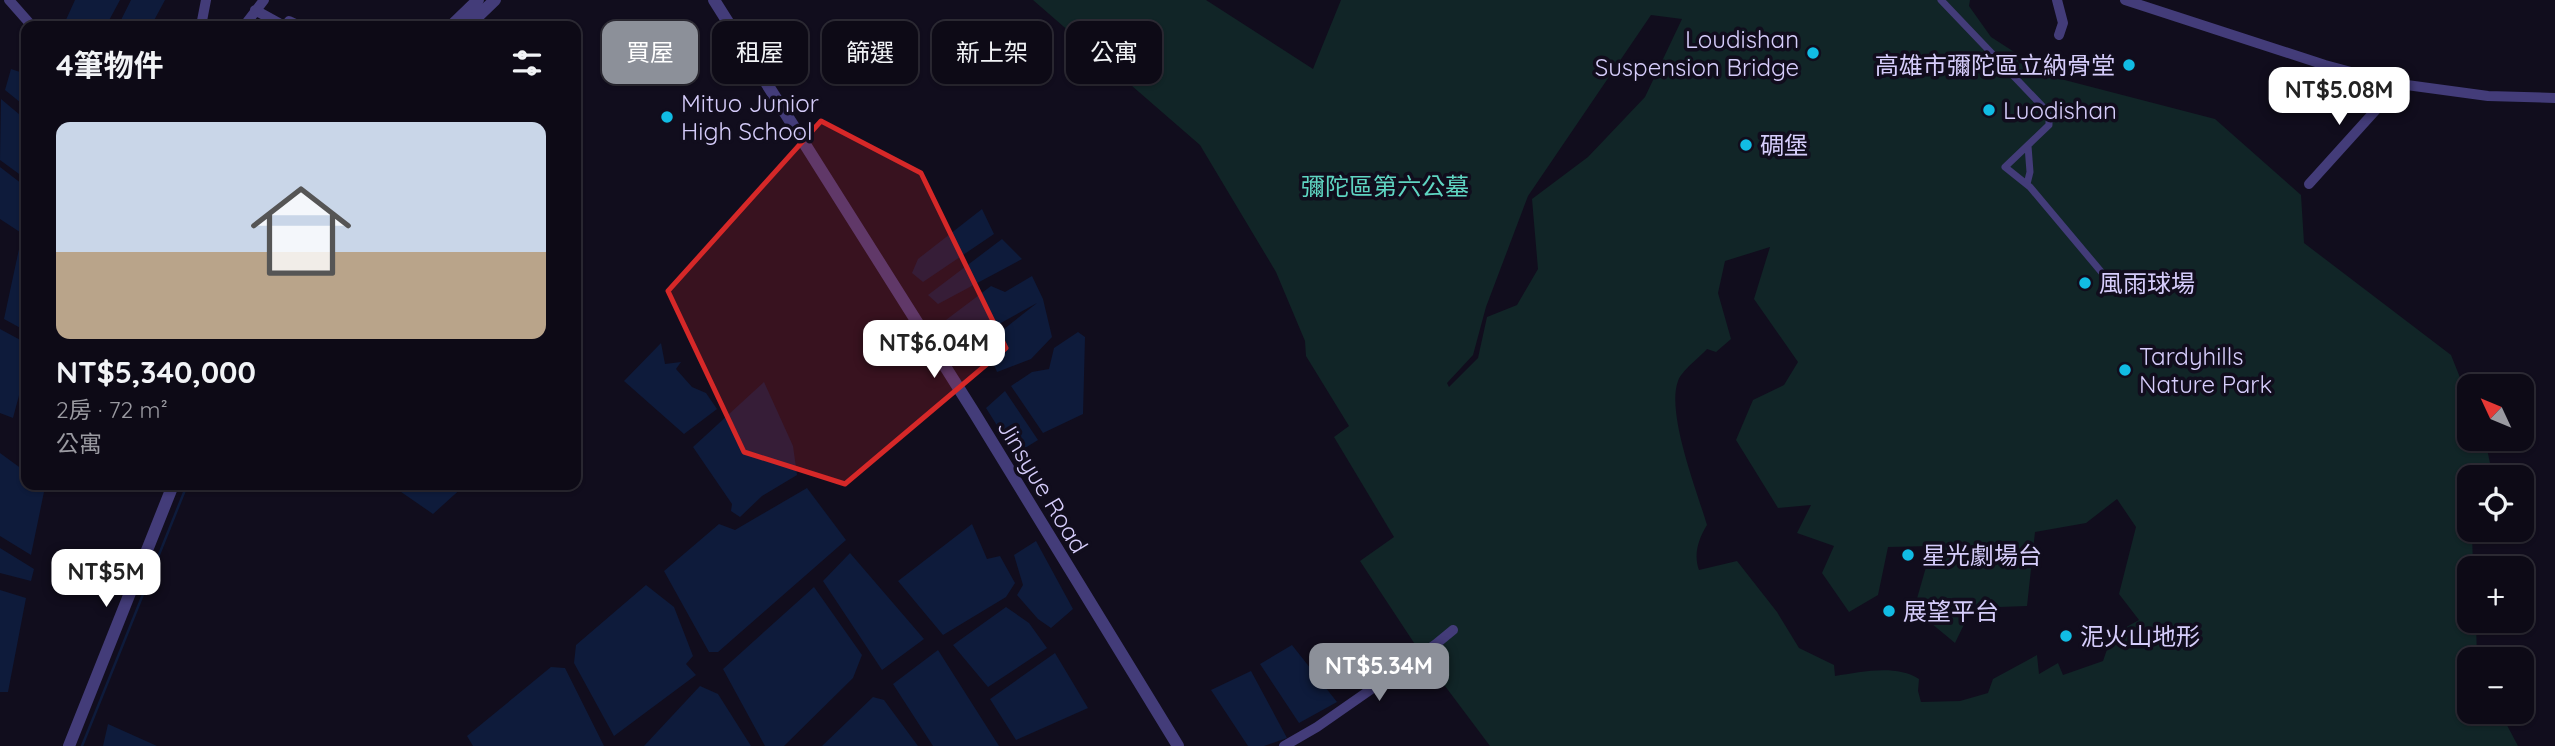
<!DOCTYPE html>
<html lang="zh-TW">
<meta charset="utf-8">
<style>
:root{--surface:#0d0a16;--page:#1b1823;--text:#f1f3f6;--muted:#9a9aa1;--line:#2d2b35;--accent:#8c9099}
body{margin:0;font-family:Quicksand,"Noto Sans TC",sans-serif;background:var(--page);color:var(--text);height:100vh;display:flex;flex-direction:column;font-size:26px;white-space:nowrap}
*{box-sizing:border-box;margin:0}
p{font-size:23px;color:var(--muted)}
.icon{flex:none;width:38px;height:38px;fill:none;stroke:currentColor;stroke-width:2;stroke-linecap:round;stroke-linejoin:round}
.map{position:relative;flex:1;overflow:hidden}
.sheet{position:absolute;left:21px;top:21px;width:560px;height:469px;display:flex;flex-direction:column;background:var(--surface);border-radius:14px;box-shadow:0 2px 5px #0004,0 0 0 2px var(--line)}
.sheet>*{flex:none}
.top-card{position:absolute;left:602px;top:21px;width:665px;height:63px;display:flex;gap:14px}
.needle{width:46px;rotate:314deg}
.buttons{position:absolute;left:2457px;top:374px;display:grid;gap:14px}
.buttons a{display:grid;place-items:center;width:77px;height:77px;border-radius:14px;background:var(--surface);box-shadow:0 2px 5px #0004,0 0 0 2px var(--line);font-size:35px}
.price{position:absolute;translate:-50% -60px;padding:0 16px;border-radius:14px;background:#fff;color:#222;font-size:23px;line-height:46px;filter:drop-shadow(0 2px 4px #0008)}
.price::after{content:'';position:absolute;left:50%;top:42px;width:21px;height:16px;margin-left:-10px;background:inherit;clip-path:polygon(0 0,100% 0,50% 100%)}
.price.active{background:var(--accent);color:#fff}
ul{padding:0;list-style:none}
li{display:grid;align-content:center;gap:14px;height:371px;padding:0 35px}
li+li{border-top:2px solid var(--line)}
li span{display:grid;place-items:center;height:217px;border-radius:14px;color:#555}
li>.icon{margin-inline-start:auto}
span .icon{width:126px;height:126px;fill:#fffc;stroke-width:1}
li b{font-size:30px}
h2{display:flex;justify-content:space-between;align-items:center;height:84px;padding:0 35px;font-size:30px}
.tag{padding:0 24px;border-radius:14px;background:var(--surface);box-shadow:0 2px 5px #0004,0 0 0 2px var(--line);font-size:24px;line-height:63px}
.tag.active{background:var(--accent);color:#fff}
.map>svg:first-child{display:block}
.green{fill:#112527;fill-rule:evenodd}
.water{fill:#0e1b3b}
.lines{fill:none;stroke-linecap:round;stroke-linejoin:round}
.stream{stroke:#0e1b3b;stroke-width:2.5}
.pedestrian{stroke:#433c79;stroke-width:7}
.minor{stroke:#433c79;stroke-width:10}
.tertiary{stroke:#433c79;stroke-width:12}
.marked{fill:#d62828;fill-opacity:0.2;stroke:#d62828;stroke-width:5;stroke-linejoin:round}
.poi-dot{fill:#11bce4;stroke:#110d1d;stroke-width:2.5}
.labels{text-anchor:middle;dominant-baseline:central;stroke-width:7;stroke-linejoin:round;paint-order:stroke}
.poi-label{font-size:24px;fill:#d6cdfb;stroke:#110d1d;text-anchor:start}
.park-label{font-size:24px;fill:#5fd5c2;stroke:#110d1d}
.street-label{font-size:24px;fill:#d6cdfb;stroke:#110d1d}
</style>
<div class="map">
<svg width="2555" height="746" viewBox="0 0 2555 746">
<rect width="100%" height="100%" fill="#110d1d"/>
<path class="green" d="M1033 0H1206L1313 69 1341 0H1970L1969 6 1991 37 2053 77 2215 119 2301 195 2304 243 2451 355 2469 400V439H2485L2493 478H2469V530H2472L2473 569H2469V621H2476L2477 660H2469V712H2500L2518 746H1490L1424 658 1360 561 1394 537 1334 437 1349 426 1306 356 1305 341 1276 272 1200 145ZM1651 15 1682 19 1645 97 1588 157 1532 199 1538 269 1517 305 1487 317 1478 358 1449 387 1447 383 1473 355 1486 307 1528 196ZM1770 247 1754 299 1798 362 1784 385 1753 400 1736 440 1778 508 1811 505 1797 533 1834 546 1822 573 1849 612 1878 595 1888 547 1932 546 1914 609 1955 643 1972 608 2027 606 2035 532 2086 523 2117 499 2136 527 2119 594 2139 620 2112 635 2103 661 2063 675 2058 663 2039 674 2037 655 1993 679 1988 693 1960 701 1921 702 1918 691 1919 679C1896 664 1861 672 1835 676L1834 665 1799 648 1777 612 1737 561 1699 570C1693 554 1699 538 1707 525 1697 491 1666 413 1678 381 1682 370 1699 358 1707 349L1716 352 1731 339 1718 293 1725 261Z"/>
<path class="water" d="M75 0H120L106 26H68L65 22Z
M131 0H165L151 26H118Z
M11 69 26 74V107L5 90Z
M1 99 26 120V179L0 160Z
M0 167 26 187V236L0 219Z
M982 209 994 234 923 282 912 273 918 259Z
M1002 239 1022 259 938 304 928 295Z
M19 249 26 253V331L4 319Z
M1032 276 1043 299 1052 337 1031 359 997 372 985 344 1037 303 952 350 938 326 991 286 1005 292Z
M0 329 26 343V369L13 418 0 413Z
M1078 332 1085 337 1083 414 1043 433 1011 386 1032 372 1049 369 1054 348Z
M661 343 665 364 681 362 676 369 692 387 706 393 717 409 684 434 624 381Z
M764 382 793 446 797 475 762 496 740 517 731 511 732 504 693 447Z
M1005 391 1038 440 1015 454 986 408Z
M0 453 26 472V485L45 487 31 555 0 536Z
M391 485H465L433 514Z
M807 488 846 540 718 652H709L664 571 719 524 735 530Z
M972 524 987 559 1000 556 1015 583 1006 597 943 635 898 581Z
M1036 541 1073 609 1051 628 1038 619 1017 595 1023 585 1014 555Z
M0 548 34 569 31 581 0 573Z
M850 553 924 639 882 670 823 581Z
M646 585 674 607 693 656 686 664 696 675 614 736 574 663 576 645Z
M814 587 862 655 853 678 784 746H765L723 669Z
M0 590 26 598 8 692H0Z
M1006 607 1029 623 1047 648 988 687 953 645Z
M1292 645 1337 702 1299 723 1260 664Z
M938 650 999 746H933L893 684Z
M1055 653 1088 708 1016 740 990 699Z
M551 667 565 668 604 746H473L467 736Z
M1251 671 1287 738 1264 746H1248L1211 690Z
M700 686 718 694 751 746H644Z
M873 697 884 700 918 746H822Z
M108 724 157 746H103Z"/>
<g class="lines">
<path class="stream" d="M82 746 187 485"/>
<path class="pedestrian" d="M1941 0 2044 108 2049 117V125L2005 167 2030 187 2114 287
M2027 184 2030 172 2028 146"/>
<path class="minor" d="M9 0 32 26
M2057 0 2063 23 2059 35
M2125 0 2325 65 2392 83 2488 96 2555 98
M255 10 284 26
M201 26 206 0
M244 26 264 0
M285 26 289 21 300 26
M2309 184 2384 101 2392 83
M1284 746 1317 727 1436 644 1453 630"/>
<path class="tertiary" d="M714 0 975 414 1178 746
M451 26 478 0
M468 26 495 0
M69 746 173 485"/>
</g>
<path class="marked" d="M821 121 921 173 1006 348 845 484 744 452 668 291Z"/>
<g class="poi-dot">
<circle cx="1813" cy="53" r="7"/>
<circle cx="2129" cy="65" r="7"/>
<circle cx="1989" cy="110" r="7"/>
<circle cx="667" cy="117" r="7"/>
<circle cx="1746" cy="145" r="7"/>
<circle cx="2085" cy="283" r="7"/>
<circle cx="2125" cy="370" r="7"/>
<circle cx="1908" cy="555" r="7"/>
<circle cx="1889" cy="611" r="7"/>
<circle cx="2066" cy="636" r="7"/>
</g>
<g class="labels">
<g class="poi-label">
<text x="1799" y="39" text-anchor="end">Loudishan<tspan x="1799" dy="28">Suspension Bridge</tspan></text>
<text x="2115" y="65" text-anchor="end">高雄市彌陀區立納骨堂</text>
<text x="681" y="103">Mituo Junior<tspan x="681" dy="28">High School</tspan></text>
<text x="2003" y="110">Luodishan</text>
<text x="1760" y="145">碉堡</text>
<text x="2099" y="283">風雨球場</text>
<text x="2139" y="356">Tardyhills<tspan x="2139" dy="28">Nature Park</tspan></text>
<text x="1922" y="555">星光劇場台</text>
<text x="1903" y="611">展望平台</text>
<text x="2080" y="636">泥火山地形</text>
</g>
<g class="park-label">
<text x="1385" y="186">彌陀區第六公墓</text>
</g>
<g class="street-label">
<text transform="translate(1043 486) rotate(59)">Jinsyue Road</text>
</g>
</g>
</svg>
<div class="buttons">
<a><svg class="needle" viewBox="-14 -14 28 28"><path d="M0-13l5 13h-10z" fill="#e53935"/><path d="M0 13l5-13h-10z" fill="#9a9aa1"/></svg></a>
<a><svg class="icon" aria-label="locate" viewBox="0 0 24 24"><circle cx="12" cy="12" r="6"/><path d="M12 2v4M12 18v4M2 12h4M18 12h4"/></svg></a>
<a>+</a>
<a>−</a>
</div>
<b class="price" style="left:2339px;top:127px">NT$5.08M</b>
<b class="price" style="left:934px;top:380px">NT$6.04M</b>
<b class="price" style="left:106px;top:609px">NT$5M</b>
<b class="price active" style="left:1379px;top:703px">NT$5.34M</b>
<div class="top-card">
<a class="tag active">買屋</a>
<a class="tag">租屋</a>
<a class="tag">篩選</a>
<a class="tag">新上架</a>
<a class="tag">公寓</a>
</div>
<section class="sheet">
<h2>4筆物件<svg class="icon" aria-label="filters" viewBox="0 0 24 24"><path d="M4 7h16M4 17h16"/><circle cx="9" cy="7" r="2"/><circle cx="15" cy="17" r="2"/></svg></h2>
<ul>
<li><span style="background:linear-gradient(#c9d6e8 60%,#b9a48a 0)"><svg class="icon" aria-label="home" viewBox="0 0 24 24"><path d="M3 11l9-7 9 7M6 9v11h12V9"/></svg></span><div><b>NT$5,340,000</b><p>2房 · 72 m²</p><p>公寓</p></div></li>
</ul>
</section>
</div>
